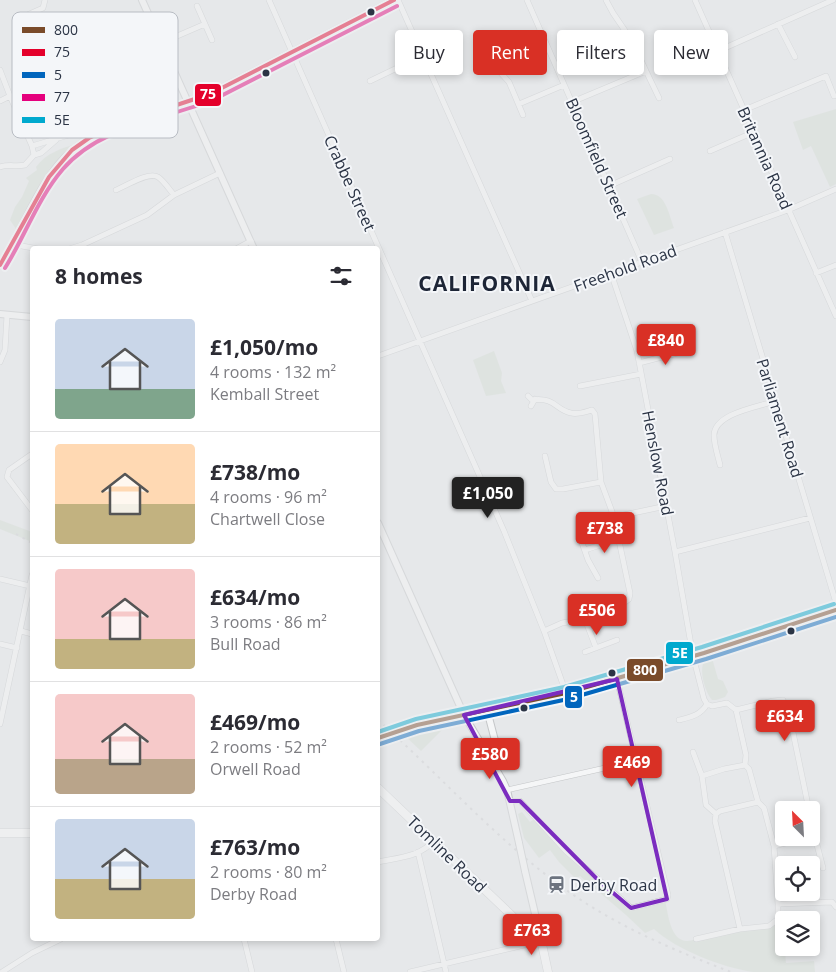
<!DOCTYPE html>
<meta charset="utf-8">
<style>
:root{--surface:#fff;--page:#f2f2f3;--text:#2b2b33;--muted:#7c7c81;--line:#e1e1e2;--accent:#d93025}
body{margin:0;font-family:"Open Sans",sans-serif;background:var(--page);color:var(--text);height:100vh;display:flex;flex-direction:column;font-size:19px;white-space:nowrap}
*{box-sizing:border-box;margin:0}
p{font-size:16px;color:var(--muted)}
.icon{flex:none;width:28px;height:28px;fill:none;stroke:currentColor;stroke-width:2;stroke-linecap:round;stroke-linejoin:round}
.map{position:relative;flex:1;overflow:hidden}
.drawer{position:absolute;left:30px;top:246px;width:350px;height:695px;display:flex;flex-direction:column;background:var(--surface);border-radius:5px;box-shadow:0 2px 8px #0003}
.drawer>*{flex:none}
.hud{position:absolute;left:395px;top:30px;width:365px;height:45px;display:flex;gap:10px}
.needle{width:32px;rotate:336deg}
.fabs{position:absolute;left:775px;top:801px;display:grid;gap:10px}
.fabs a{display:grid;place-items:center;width:45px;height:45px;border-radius:5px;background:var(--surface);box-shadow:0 2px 8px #0003;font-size:25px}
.price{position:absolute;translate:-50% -42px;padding:0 11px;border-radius:5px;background:var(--accent);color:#fff;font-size:16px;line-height:32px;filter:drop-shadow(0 1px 2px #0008)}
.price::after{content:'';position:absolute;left:50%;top:30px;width:15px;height:11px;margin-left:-8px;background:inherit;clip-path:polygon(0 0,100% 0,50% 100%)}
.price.on{background:#222;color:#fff}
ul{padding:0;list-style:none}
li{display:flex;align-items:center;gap:15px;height:125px;padding:0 25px}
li+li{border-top:1px solid var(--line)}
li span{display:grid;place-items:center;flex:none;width:140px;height:100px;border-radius:5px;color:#555}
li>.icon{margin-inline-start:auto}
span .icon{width:60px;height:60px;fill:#fffc;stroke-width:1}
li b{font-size:21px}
h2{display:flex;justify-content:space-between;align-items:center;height:60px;padding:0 25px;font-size:21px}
.chip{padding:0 18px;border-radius:5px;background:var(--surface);box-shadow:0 2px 8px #0003;font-size:18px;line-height:45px}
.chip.on{background:var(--accent);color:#fff}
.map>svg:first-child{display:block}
.green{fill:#d6ded6}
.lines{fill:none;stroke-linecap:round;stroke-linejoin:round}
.minor-casing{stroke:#c4c6c8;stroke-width:6}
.tertiary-casing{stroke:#c4c6c8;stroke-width:8}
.secondary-casing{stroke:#c4c6c8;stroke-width:9}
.minor{stroke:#f5f6f7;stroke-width:5}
.tertiary{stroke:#f5f6f7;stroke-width:6}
.secondary{stroke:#f8f8f8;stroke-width:8}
.rail{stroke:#cecfd2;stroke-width:2;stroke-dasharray:2.5 5;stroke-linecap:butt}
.tertiary-bridge-casing{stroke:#c4c6c8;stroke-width:8;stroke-linecap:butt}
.tertiary-bridge{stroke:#f5f6f7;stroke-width:6}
.bus-1-casing{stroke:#f4f6f9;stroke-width:8}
.bus-2-casing{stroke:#f4f6f9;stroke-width:8}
.bus-3-casing{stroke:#f4f6f9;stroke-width:8}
.bus-4-casing{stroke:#f4f6f9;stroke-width:8}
.bus-5-casing{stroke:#f4f6f9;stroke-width:8}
.bus-1{stroke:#7a4b2a;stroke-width:4}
.bus-2{stroke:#e4002b;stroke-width:4}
.bus-3{stroke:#0065bd;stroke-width:4}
.bus-4{stroke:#e5007d;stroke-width:4}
.bus-5{stroke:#00a9ce;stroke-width:4}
.marked{fill:none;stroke:#7b2cbf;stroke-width:4;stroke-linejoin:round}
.bus-dot{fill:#2b3445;stroke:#f4f6f9;stroke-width:2}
.labels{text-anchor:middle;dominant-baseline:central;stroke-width:4;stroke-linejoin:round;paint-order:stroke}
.street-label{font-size:16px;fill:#2b3445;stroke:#f4f6f9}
.poi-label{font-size:16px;fill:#2b3445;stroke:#f4f6f9;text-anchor:start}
.district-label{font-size:21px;font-weight:bold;letter-spacing:1px;fill:#1d2536;stroke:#f4f6f9}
.key{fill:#f4f6f9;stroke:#b8bcc3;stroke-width:1}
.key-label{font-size:14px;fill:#2b3445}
.line-badge{stroke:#f4f6f9;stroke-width:2}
.badge-label{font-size:14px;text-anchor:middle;font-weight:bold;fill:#fff}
</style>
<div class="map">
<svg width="836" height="972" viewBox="0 0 836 972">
<rect width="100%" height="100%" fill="#e6e8ea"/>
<path class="green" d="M836 109V184L830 187 811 146 803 150 793 122Z
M79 143 50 168 16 229 10 220 15 207 22 197 29 181 26 178 37 170 36 167C46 153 62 148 79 143Z
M651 194C666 194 669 215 674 228L654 235 637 199Z
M494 351 502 373 501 381 506 393 486 396 473 360Z
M0 520 32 532V542L0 529Z
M712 658 718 679 723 681 728 692 725 697 716 700H712C705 692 698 669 705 660Z
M440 724 444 728 421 751 403 734Z
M522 812 530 822 536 818 566 851 631 908 665 900C669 918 671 949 696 939L769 926 778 919 783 929 786 963 814 961 815 972C795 972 772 972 753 972 721 967 677 950 654 929L645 933 626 915 580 876 576 879 559 862 550 850 539 858 524 838 518 814Z"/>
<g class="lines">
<defs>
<path id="minor" d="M269 0 504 531 544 631 566 693
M398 0 532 301
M527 0 642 262
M695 0 836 316
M197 6 212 40
M18 19 43 8 45 0
M778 24 795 57
M161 43 205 24
M486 43 498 70 509 82 523 115
M95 49 125 123
M718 51 833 0
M0 70 10 96 32 146 34 155
M646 71 659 98
M370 81 422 56
M0 101 10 96
M572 102 646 71 632 41 613 13 606 0
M519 104 564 85
M744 110 826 76 834 96
M32 146 82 131 96 134
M710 151 754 132
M34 155 41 153 56 140
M0 167C8 164 17 167 25 165L34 155
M609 186 670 159
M116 190C126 186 149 171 158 177 164 181 169 189 174 195
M725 232 836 603
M15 242 22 246 38 249
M69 249 82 245 147 215 174 195 220 173
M236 249 251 241
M611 273 637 351 675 552 693 656 704 699 707 704 712 706 727 703 736 710 746 755 745 765 724 769 702 776 706 805 716 814
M816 273 836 265
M378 356 788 210 836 189
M0 362 5 350 7 315
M639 363 689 350
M580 386 641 374
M528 396 532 400C556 397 555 410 571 413 577 415 585 412 592 410L595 414 601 482 614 517 630 593 629 599 625 602 604 609 585 619 562 623 544 631
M531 406 535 399
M32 454 9 470 7 477 32 510
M545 456 551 482 556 489H563L601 482
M720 465C718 456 714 445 714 435 715 413 758 407 775 401
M614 517 666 506
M580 537 588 560 598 578
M585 550 619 539
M675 552 810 518
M0 579 30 586
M585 619 596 648
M21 631 32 634
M0 644 17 648
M585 652 617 640
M736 710 773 701 783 700 789 713 809 810
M679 720C691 717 701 715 707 704
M0 724 32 575
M693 752 702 776
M745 765 749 769 758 802 764 808 774 846
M507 790 636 761
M510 801H520L566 851 631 908 667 899 668 895 617 679
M811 819V835
M812 835 816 841 823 868
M418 852 446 972
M378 862C395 858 421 857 433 841
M778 904 832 902 836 907
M740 929 715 821 716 814 720 811 758 802
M244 939 252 972
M336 939 344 972
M696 939 740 929 769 926 778 919V904L774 846 804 838
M2 972 32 953 61 939
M410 972 541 941"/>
<path id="tertiary" d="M142 0 254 249
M0 265C20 234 34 195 57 166 94 119 159 117 210 94L394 0
M0 314 32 317
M378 523 464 715 503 781 507 790 519 843
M487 710 498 752 497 756 493 762
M403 729 566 693 704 653 836 610
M525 871 540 935"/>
<path id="secondary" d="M378 788 528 931 534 936 540 935 548 972
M0 833H32"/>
</defs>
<use href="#minor" class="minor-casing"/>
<use href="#tertiary" class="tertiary-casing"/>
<use href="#secondary" class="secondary-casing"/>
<use href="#minor" class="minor"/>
<use href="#tertiary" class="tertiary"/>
<use href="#secondary" class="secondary"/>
<path class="rail" d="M16 534 32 543
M378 720C443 778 500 844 572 894 621 928 676 951 731 972"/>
<defs>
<path id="tertiary-bridge" d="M378 738 403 729
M519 843 525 871"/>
</defs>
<use href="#tertiary-bridge" class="tertiary-bridge-casing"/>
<use href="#tertiary-bridge" class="tertiary-bridge"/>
<defs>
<path id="bus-1" d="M378 738 417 725 566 693 704 653 836 610"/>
<path id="bus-2" d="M0 265 49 177 72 150 89 138 128 121 210 94 394 0"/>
<path id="bus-3" d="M380 744 419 731 568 699 706 659 836 617"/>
<path id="bus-4" d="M5 268C25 236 38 198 63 169 100 126 162 120 213 100L397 6"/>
<path id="bus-5" d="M378 732 416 719 564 687 702 647 834 604"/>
</defs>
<use href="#bus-1" class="bus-1-casing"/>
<use href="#bus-2" class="bus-2-casing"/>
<use href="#bus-3" class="bus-3-casing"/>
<use href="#bus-4" class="bus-4-casing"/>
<use href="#bus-5" class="bus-5-casing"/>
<use href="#bus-1" class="bus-1"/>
<use href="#bus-2" class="bus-2"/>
<use href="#bus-3" class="bus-3"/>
<use href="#bus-4" class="bus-4"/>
<use href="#bus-5" class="bus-5"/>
</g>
<path d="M0 0H836V972H0ZM617 679 667 899 631 908 598 880 520 801H510L464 715Z" fill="#e6e8ea" fill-opacity=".55" fill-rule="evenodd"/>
<path class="marked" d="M617 679 667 899 631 908 598 880 520 801H510L464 715Z"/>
<defs>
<symbol id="station-bare" viewBox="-9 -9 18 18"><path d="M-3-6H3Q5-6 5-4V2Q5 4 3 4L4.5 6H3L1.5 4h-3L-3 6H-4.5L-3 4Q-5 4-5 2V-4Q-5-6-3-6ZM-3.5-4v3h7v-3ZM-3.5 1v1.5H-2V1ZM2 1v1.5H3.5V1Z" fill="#6c737f" stroke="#f4f6f9" stroke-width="2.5" paint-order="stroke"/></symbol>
</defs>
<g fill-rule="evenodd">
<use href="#station-bare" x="544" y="872" width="25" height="25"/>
</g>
<g class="bus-dot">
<circle cx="371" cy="12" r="4.5"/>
<circle cx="266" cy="73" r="4.5"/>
<circle cx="791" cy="631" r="4.5"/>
<circle cx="612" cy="673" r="4.5"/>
<circle cx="524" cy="708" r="4.5"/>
</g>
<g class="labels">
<g class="street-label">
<text transform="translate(597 158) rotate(66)">Bloomfield Street</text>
<text transform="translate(765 158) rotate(66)">Britannia Road</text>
<text transform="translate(350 183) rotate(66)">Crabbe Street</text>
<text transform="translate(625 268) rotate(-20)">Freehold Road</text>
<text transform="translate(780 418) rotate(73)">Parliament Road</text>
<text transform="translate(658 463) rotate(79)">Henslow Road</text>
<text transform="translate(447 854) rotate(44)">Tomline Road</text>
</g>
<g class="poi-label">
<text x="570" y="885">Derby Road</text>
</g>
<g class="district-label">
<text x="487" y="283">CALIFORNIA</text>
</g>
</g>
<rect x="12" y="12" width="166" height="126" rx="8" class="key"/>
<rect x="22" y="27" width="23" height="6" fill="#7a4b2a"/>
<rect x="22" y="49" width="23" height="7" fill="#e4002b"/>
<rect x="22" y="72" width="23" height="6" fill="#0065bd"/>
<rect x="22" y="94" width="23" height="7" fill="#e5007d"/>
<rect x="22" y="117" width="23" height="6" fill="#00a9ce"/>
<g class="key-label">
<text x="54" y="35">800</text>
<text x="54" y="57">75</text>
<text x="54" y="80">5</text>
<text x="54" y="102">77</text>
<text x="54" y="125">5E</text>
</g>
<g class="line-badge">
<rect x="194" y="83" width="28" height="24" rx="5" fill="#e4002b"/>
<rect x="665" y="641" width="29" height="24" rx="5" fill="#00a9ce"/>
<rect x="626" y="658" width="38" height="24" rx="5" fill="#7a4b2a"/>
<rect x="564" y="685" width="19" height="24" rx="5" fill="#0065bd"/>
</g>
<g class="badge-label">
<text x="208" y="99">75</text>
<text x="680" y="658">5E</text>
<text x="645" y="675">800</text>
<text x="574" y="702">5</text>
</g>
</svg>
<div class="fabs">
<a><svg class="needle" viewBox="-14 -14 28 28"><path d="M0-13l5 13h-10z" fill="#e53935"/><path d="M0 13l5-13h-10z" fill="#7c7c81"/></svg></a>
<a><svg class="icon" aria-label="locate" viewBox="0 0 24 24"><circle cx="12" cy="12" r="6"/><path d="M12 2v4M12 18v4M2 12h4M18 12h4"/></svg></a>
<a><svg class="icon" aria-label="layers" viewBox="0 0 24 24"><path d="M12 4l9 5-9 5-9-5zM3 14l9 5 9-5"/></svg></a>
</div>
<b class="price" style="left:666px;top:366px">£840</b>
<b class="price on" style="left:488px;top:519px">£1,050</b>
<b class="price" style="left:605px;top:554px">£738</b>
<b class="price" style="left:597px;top:636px">£506</b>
<b class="price" style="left:785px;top:742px">£634</b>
<b class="price" style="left:490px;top:780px">£580</b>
<b class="price" style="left:632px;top:788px">£469</b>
<b class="price" style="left:532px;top:956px">£763</b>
<div class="hud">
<a class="chip">Buy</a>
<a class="chip on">Rent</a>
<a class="chip">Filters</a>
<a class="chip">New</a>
</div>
<section class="drawer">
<h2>8 homes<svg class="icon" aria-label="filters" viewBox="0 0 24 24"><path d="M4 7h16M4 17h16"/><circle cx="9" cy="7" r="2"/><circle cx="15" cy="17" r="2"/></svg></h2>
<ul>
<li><span style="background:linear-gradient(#c9d6e8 70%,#7fa58c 0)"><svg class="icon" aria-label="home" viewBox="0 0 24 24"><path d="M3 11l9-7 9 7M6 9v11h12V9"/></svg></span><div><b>£1,050/mo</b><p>4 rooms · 132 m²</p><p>Kemball Street</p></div></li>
<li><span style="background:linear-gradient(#ffd9b3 60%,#c2b280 0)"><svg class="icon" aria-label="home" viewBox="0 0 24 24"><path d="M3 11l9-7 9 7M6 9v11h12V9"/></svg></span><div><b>£738/mo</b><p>4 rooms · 96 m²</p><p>Chartwell Close</p></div></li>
<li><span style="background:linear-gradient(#f6c9c9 70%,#c2b280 0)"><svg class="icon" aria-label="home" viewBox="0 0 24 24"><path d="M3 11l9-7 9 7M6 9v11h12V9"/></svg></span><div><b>£634/mo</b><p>3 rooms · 86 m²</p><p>Bull Road</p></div></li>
<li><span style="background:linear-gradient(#f6c9c9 65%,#b9a48a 0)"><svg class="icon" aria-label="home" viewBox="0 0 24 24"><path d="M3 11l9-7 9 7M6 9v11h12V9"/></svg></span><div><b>£469/mo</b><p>2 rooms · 52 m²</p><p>Orwell Road</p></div></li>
<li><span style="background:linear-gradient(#c9d6e8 60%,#c2b280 0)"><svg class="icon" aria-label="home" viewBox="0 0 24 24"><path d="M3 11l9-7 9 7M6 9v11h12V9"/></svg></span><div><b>£763/mo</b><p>2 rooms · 80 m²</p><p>Derby Road</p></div></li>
</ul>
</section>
</div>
